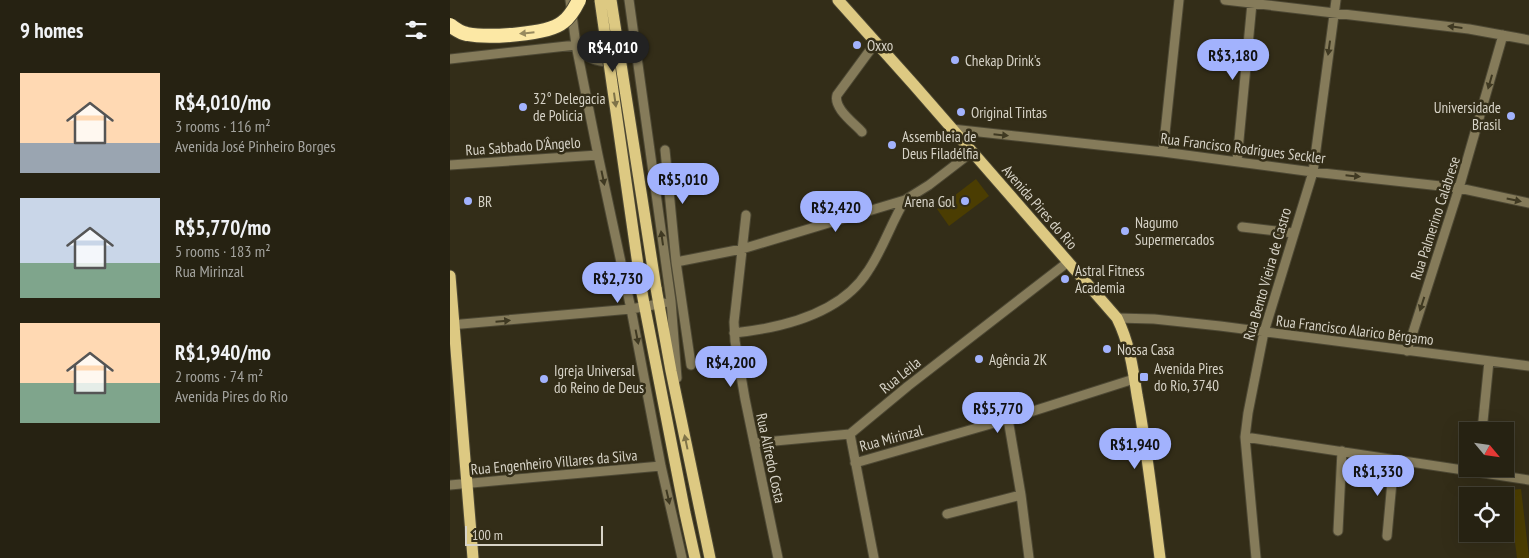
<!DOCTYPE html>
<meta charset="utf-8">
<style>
:root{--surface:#262212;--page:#2e2a1b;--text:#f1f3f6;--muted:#a4a49f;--line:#423f32;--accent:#a2b2fd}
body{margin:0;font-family:"PT Sans Narrow",sans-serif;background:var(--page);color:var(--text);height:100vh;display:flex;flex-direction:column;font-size:19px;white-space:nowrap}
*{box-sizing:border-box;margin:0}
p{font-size:16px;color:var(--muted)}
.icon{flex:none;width:28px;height:28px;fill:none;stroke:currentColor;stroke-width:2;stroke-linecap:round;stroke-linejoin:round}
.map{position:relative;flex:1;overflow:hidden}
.details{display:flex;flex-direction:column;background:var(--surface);width:450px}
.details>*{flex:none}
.needle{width:32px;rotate:119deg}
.buttons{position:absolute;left:1009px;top:422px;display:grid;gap:10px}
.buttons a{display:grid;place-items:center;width:55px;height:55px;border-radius:0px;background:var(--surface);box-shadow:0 5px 20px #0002,0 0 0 1px var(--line);font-size:25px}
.scale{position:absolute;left:15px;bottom:12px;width:138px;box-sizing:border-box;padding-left:5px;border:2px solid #d7d3c7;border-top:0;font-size:14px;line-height:18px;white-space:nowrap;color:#d7d3c7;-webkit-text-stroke:4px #332d18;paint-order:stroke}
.price{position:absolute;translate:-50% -42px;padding:0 11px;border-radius:18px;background:var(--accent);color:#111;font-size:16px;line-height:32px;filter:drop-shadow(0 1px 2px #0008)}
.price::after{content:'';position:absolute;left:50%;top:30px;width:15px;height:11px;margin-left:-8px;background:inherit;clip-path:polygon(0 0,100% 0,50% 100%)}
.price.selected{background:#222;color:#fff}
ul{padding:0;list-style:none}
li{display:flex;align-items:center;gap:15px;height:125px;padding:0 20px}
li span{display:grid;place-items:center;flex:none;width:140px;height:100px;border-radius:0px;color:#555}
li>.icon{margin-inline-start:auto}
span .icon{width:60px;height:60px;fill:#fffc;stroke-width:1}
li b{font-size:21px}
h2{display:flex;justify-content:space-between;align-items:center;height:60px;padding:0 20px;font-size:21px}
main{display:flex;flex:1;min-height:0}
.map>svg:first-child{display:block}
.green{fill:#4b3d02}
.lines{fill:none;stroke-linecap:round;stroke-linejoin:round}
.minor-casing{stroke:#4d4834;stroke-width:11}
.major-casing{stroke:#4d4834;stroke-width:13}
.minor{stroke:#857b5a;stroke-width:9}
.major{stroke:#ddc982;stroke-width:11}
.major-bridge-casing{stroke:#4d4834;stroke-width:13;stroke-linecap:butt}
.highway-bridge-casing{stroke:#4d4834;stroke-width:16;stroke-linecap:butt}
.major-bridge{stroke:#ddc982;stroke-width:11}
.highway-bridge{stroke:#fce8a5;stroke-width:14}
.oneway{fill:#3f3922}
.oneway2{fill:#988a5e}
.oneway3{fill:#7f7348}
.poi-dot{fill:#a2b2fd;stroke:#332d18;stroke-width:2}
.labels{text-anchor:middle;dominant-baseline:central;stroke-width:5;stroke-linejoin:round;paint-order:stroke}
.poi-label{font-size:15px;fill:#d7d3c7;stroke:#332d18;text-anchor:start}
.street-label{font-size:15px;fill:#d7d3c7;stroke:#332d18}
</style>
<main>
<section class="details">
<h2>9 homes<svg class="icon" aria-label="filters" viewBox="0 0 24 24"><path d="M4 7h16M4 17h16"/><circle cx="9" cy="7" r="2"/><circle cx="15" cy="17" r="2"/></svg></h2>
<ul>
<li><span style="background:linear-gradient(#ffd9b3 70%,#9aa5b1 0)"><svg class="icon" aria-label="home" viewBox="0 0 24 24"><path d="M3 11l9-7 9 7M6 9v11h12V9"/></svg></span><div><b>R$4,010/mo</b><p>3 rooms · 116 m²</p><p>Avenida José Pinheiro Borges</p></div></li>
<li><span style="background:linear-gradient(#c9d6e8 65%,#7fa58c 0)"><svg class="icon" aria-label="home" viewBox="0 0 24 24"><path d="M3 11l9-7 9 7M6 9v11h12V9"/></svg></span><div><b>R$5,770/mo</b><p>5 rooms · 183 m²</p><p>Rua Mirinzal</p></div></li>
<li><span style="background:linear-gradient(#ffd9b3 60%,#7fa58c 0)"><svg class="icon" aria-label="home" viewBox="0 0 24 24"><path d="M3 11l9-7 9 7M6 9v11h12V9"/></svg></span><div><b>R$1,940/mo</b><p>2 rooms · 74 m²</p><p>Avenida Pires do Rio</p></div></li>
</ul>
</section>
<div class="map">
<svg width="1079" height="558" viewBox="0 0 1079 558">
<rect width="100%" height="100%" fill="#332d18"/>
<path class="green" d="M526 179 539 196 499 226 487 209Z
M1071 489 1079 557V558H1067L1064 535 1061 534 1057 500 1061 499 1060 490Z"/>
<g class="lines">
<defs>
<path id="minor" d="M120 0 126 45 148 155 181 309 211 466 232 558
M179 0 221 301 227 378
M775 0 1019 29 1079 40
M126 45C129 48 132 52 135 54 153 69 178 60 183 38
M0 59 126 45
M502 129 713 152 863 172 1009 188 1079 203
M412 132C404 123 383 108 387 95L426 42
M215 150 226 262 241 365
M713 152 729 0
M787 161 802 3
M0 165 148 155
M296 215 284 322 285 341 295 399 328 558
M792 227 843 233
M226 262 292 249 455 200 479 185 522 152
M667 318 704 319 770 326 1079 366
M0 325 181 309 214 303
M284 333C331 328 391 314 418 271 433 249 441 223 455 200
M957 351 1009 188 1053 35
M558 419 571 495 579 558
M1032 431 1039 361
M400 434 424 558
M795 437 1079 480
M304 443 400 434 458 386 618 262
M405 463 558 419 684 379
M0 485 211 466
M497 514 571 495
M888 531 892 451
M937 536 944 460
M806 558 795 437 798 413 814 332 863 172 886 0"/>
<path id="major" d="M388 0 464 85 667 318C679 342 683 368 687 395 697 449 703 504 710 558
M0 276 23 558
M206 288 221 371 260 558
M192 293 235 513 245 558"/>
</defs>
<use href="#minor" class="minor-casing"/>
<use href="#major" class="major-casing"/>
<use href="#minor" class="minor"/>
<use href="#major" class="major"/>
<defs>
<path id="major-bridge" d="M150 0 192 293
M161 0 206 288"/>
<path id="highway-bridge" d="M0 25C5 29 11 33 17 34 37 38 98 35 113 22 120 17 125 8 129 0"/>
</defs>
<use href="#major-bridge" class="major-bridge-casing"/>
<use href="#highway-bridge" class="highway-bridge-casing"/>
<use href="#major-bridge" class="major-bridge"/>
<use href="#highway-bridge" class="highway-bridge"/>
</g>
<defs><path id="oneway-solid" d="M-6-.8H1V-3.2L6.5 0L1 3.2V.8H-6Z" transform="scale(1.25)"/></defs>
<g class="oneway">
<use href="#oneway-solid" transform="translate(1005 27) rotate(-173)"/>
<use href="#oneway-solid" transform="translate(879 48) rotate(98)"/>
<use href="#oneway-solid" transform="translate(1040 82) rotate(106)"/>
<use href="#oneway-solid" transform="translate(551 135) rotate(6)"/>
<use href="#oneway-solid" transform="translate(903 176) rotate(6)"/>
<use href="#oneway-solid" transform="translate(153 178) rotate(78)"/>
<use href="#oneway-solid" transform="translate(1064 200) rotate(12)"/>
<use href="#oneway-solid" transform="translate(212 238) rotate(-98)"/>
<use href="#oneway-solid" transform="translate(972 304) rotate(108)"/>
<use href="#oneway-solid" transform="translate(53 321) rotate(-5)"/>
<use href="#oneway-solid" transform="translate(187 337) rotate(79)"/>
<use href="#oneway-solid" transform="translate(218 497) rotate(77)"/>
</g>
<use class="oneway2" href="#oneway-solid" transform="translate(77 33) rotate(174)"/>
<g class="oneway3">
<use href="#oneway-solid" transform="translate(165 100) rotate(82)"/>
<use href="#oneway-solid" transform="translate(236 442) rotate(-102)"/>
</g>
<g class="poi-dot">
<circle cx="407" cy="45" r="5"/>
<circle cx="505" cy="60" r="5"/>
<circle cx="73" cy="107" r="5"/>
<circle cx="511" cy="112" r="5"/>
<circle cx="1061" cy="116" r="5"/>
<circle cx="442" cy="145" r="5"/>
<circle cx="18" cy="201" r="5"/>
<circle cx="515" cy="201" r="5"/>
<circle cx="675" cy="231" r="5"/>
<circle cx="615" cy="279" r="5"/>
<circle cx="657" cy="349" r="5"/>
<circle cx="529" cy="359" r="5"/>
<rect x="689" y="372" width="10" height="10" rx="2.5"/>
<circle cx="94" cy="379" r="5"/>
</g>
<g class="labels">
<g class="poi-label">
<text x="417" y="45">Oxxo</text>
<text x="515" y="60">Chekap Drink's</text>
<text x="83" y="98">32° Delegacia<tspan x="83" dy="17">de Policia</tspan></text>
<text x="1051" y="107" text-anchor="end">Universidade<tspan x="1051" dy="17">Brasil</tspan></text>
<text x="521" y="112">Original Tintas</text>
<text x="452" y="136">Assembleia de<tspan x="452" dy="17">Deus Filadélfia</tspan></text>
<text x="28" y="201">BR</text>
<text x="505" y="201" text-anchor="end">Arena Gol</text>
<text x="685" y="222">Nagumo<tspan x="685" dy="17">Supermercados</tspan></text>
<text x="625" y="270">Astral Fitness<tspan x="625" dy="17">Academia</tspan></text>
<text x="667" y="349">Nossa Casa</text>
<text x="539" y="359">Agência 2K</text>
<text x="704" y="368">Avenida Pires<tspan x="704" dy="17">do Rio, 3740</tspan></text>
<text x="104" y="370">Igreja Universal<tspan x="104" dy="17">do Reino de Deus</tspan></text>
</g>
<g class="street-label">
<text transform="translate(73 146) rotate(-4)">Rua Sabbado D'Ângelo</text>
<text transform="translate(793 148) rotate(7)">Rua Francisco Rodrigues Seckler</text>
<text transform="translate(590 207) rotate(49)">Avenida Pires do Rio</text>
<text transform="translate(985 218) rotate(-72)">Rua Palmerino Calabrese</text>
<text transform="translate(817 274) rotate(-74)">Rua Bento Vieira de Castro</text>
<text transform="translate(905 330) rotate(7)">Rua Francisco Alarico Bérgamo</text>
<text transform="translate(450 375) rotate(-39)">Rua Leila</text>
<text transform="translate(441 438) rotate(-15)">Rua Mirinzal</text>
<text transform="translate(321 458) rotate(78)">Rua Alfredo Costa</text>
<text transform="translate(104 462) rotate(-5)">Rua Engenheiro Villares da Silva</text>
</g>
</g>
</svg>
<div class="buttons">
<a><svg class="needle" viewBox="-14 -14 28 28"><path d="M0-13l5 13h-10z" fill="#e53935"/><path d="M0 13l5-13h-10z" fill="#a4a49f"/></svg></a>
<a><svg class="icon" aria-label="locate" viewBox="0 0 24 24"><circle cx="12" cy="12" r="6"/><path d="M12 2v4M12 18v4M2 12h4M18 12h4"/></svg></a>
</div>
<div class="scale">100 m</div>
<b class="price selected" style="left:163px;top:73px">R$4,010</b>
<b class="price" style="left:783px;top:81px">R$3,180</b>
<b class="price" style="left:233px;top:205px">R$5,010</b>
<b class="price" style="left:386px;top:233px">R$2,420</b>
<b class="price" style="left:168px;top:304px">R$2,730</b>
<b class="price" style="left:281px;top:388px">R$4,200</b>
<b class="price" style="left:548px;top:434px">R$5,770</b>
<b class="price" style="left:685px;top:470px">R$1,940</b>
<b class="price" style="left:928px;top:497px">R$1,330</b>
</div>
</main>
